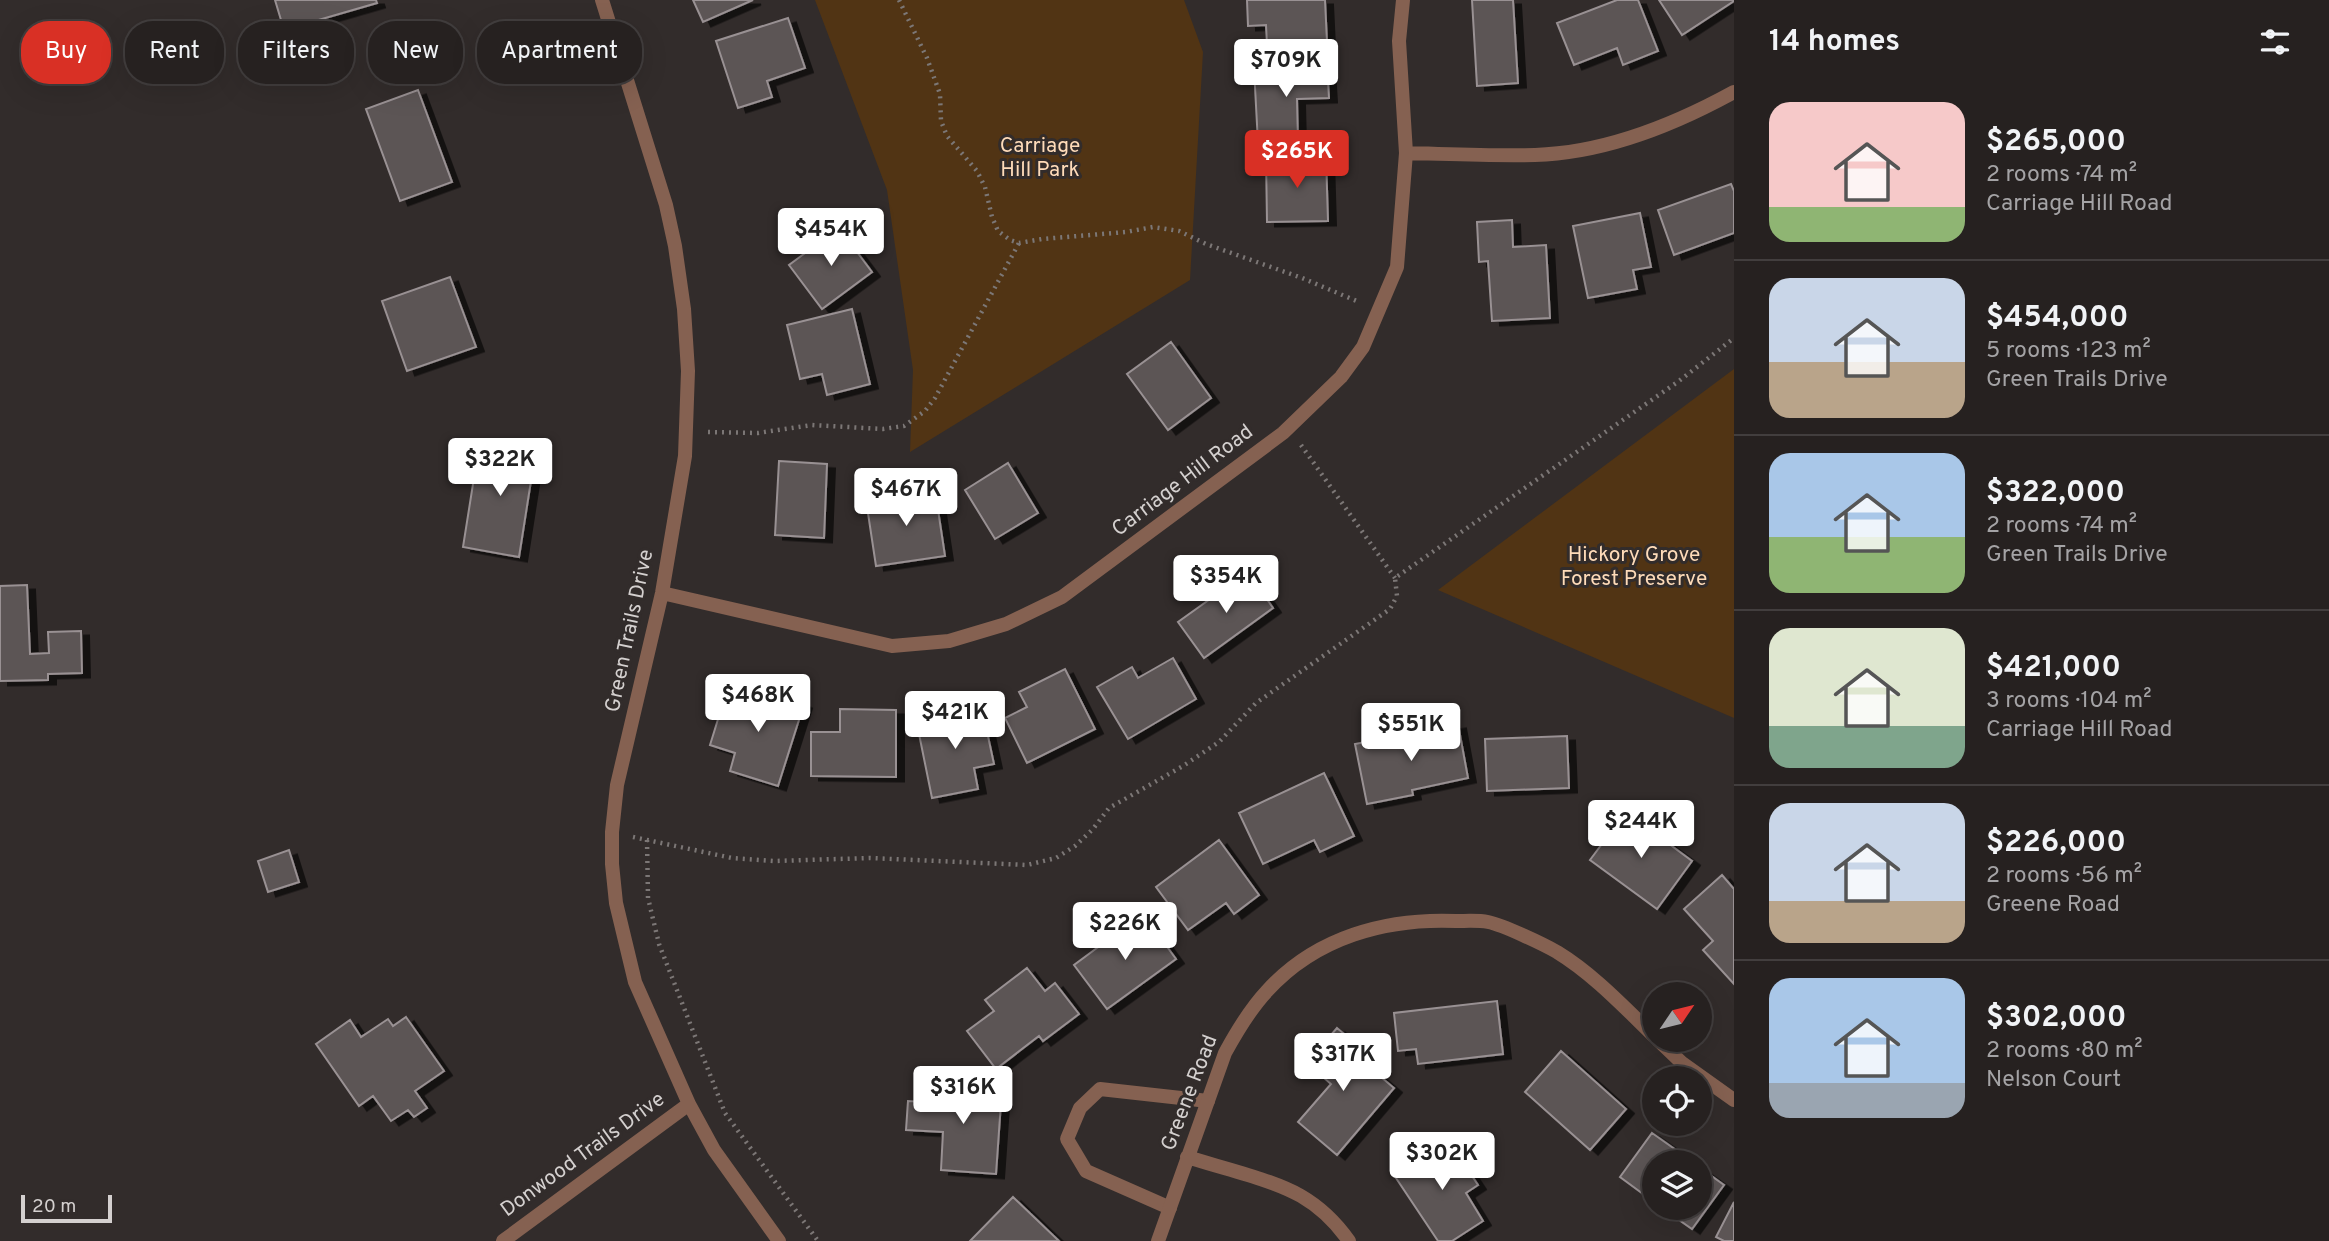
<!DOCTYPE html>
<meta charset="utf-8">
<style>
:root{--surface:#262120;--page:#322e2d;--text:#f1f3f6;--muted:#a4a3a5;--line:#423e3e;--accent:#d93025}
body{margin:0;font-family:Overpass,sans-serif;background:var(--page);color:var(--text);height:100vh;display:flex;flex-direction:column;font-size:26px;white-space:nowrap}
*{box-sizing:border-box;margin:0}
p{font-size:23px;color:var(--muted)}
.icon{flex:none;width:38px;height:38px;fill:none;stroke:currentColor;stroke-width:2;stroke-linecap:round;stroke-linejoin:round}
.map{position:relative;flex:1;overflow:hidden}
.details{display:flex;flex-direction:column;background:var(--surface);width:595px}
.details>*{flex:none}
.top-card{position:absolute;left:21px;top:21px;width:665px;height:63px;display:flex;gap:14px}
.needle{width:46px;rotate:55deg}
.controls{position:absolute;left:1642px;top:982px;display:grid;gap:14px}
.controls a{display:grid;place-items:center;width:70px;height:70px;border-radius:50%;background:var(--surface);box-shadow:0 7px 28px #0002,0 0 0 2px var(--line);font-size:35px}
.scale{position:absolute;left:21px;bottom:18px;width:91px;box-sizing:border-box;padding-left:7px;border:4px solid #d4d0cf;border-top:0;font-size:19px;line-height:24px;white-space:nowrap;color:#d4d0cf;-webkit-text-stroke:5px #322c2b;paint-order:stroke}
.price{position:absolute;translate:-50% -60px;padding:0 16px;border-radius:7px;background:#fff;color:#222;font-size:23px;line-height:46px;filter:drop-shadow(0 2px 4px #0008)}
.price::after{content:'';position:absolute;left:50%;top:42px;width:21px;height:16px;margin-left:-10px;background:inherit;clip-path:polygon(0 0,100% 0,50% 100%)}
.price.active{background:var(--accent);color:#fff}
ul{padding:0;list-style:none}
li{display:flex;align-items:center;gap:21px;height:175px;padding:0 35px}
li+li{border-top:2px solid var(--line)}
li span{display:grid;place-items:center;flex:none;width:196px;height:140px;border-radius:21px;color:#555}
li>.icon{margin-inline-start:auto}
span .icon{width:84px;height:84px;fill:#fffc;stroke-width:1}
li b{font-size:30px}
h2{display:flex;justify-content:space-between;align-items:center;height:84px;padding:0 35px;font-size:30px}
.pill{padding:0 24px;border-radius:28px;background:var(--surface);box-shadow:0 7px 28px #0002,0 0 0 2px var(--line);font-size:24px;line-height:63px}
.pill.active{background:var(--accent);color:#fff}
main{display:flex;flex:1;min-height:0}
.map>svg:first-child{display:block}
.green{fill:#513414}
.building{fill:#5b5455;stroke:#999193;stroke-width:2;filter:url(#shadow)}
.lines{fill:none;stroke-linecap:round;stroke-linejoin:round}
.path{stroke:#7c7776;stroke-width:4.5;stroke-dasharray:2 5;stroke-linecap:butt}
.service{stroke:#856151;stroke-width:14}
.minor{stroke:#856151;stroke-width:14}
.labels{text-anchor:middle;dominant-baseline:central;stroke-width:6;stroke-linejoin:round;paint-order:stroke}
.park-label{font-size:21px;fill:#fedbb9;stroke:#322c2b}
.street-label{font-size:21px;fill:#d4d0cf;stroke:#322c2b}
</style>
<main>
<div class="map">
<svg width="1734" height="1241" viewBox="0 0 1734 1241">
<defs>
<filter id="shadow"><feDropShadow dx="8" dy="4.5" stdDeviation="0" flood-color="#0009"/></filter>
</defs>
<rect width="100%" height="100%" fill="#322c2b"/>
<path class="green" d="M815 0H1184L1203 52 1190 280 910 452 913 370 887 190Z
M1734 369V718L1438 590Z"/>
<path class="building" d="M275 0H376L377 3 284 30Z
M693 0H753L703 22Z
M1247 0H1325L1327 42 1267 45 1266 25 1248 26Z
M1472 0H1513L1518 83 1477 86Z
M1617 0H1638L1658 51 1623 65 1617 48 1574 65 1557 23Z
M1659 0H1734V1L1682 35Z
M788 18 805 68 767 81 772 97 738 108 716 41Z
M1327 65 1329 98 1297 99 1298 141 1258 143 1254 68Z
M418 90 452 182 400 201 366 109Z
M1326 157 1328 221 1267 222 1266 158Z
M1731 184 1734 191V233L1674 255 1658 210Z
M1640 213 1651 267 1633 270 1637 289 1588 298 1573 226Z
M1512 220 1513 247 1546 245 1550 318 1492 321 1488 261 1479 262 1477 222Z
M839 228 872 272 822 309 789 265Z
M450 277 476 347 407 371 382 301Z
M852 309 870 384 827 395 822 374 800 379 787 325Z
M1171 342 1211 398 1168 430 1127 374Z
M480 440 536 449 519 557 463 547Z
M779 461 827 464 824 538 775 535Z
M1008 463 1038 513 995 539 965 490Z
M935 490 945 556 876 566 866 500Z
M1248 572 1273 608 1204 658 1178 622Z
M27 585 30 654 49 653 48 632 81 631 82 673 48 674V680L0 681V586Z
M1173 658 1196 699 1128 739 1097 687 1132 667 1138 678Z
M1065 669 1095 729 1027 763 1005 718 1027 707 1019 692Z
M748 686 804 704 778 786 730 771 735 753 710 745 724 700 742 705Z
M981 704 994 764 974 768 978 789 932 798 917 724 953 716 952 710Z
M840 709 896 710V777L811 776V732H840Z
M1458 724 1468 778 1412 790 1413 795 1367 804 1355 744Z
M1567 736 1569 788 1487 791 1485 739Z
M1324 773 1354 836 1320 852 1314 840 1263 864 1239 813Z
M1626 812 1692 861 1657 909 1590 860Z
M1219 840 1259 895 1234 914 1226 903 1188 930 1156 887Z
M289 850 299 882 268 892 258 861Z
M1722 875 1734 889V984L1703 950 1713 941 1684 909Z
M1143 914 1176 959 1107 1009 1074 965Z
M1027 968 1045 991 1055 983 1079 1014 1043 1041 1039 1036 996 1069 967 1031 994 1011 985 1000Z
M1497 1001 1503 1054 1418 1064 1416 1049 1398 1051 1394 1013Z
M406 1017 444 1071 415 1091 427 1108 414 1117 408 1110 391 1121 373 1096 359 1106 316 1044 350 1020 361 1037 388 1019 393 1026Z
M1337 1028 1362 1049 1356 1056 1394 1088 1337 1155 1298 1122 1331 1084 1307 1063Z
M1561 1051 1626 1109 1590 1150 1525 1092Z
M943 1084 1002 1088 996 1174 941 1170 943 1132 906 1130 908 1101 941 1103Z
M1652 1133 1693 1162H1654V1202L1620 1177Z
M1448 1140 1478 1185 1466 1193 1483 1221 1452 1241H1438L1394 1175Z
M1699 1167 1724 1185 1692 1229 1662 1208H1699Z
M1013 1197 1059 1241H970Z
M1734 1202V1241H1724L1716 1237Z"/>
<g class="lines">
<path class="path" d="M899 0 927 58 940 94 941 121 947 136 977 171 985 187 992 217 998 231 1010 240 1019 243 1042 239 1126 232 1153 227 1179 231 1206 244 1302 278 1359 302
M708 432 758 433 812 425 883 429 904 426 925 411 935 398 1019 243
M1301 445 1395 578
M633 837 732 858 774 861 870 858 1027 865 1056 858 1075 846 1093 829 1109 808 1183 766 1219 742 1256 703 1390 609 1397 596 1395 578 1679 381 1734 338
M647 840 648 898 659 944 725 1113 818 1241"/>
<path class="service" d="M1170 1208 1086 1171 1067 1139 1080 1108 1100 1089 1208 1101"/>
<path class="minor" d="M602 0 666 205 675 246 684 309 688 371 685 456 662 593 617 785 612 832V864L616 903 635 982 689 1104 714 1150 779 1241
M1406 153C1449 154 1492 156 1535 155 1605 153 1674 125 1734 92
M662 593 892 646 949 641 1006 624 1062 597 1283 433 1341 377 1363 347 1397 267 1406 153 1399 41 1403 0
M1658 1040 1682 1063 1734 1100
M1187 1157C1222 1168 1271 1179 1301 1196 1320 1207 1337 1224 1349 1241
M503 1241 689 1104
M1158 1241 1225 1053C1237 1031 1250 1009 1267 991 1316 937 1386 918 1456 921 1466 921 1478 920 1488 922 1503 925 1543 944 1557 952 1593 974 1623 1006 1654 1036"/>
</g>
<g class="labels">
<g class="park-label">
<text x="1040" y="146">Carriage<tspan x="1040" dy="24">Hill Park</tspan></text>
<text x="1634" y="555">Hickory Grove<tspan x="1634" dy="24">Forest Preserve</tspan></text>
</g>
<g class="street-label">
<text transform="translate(1183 481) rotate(-37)">Carriage Hill Road</text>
<text transform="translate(630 631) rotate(-78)">Green Trails Drive</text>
<text transform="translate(1190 1093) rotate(-69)">Greene Road</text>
<text transform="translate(583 1155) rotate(-36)">Donwood Trails Drive</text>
</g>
</g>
</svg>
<div class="controls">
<a><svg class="needle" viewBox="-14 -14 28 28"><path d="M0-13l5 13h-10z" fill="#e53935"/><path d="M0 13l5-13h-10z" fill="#a4a3a5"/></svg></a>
<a><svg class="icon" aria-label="locate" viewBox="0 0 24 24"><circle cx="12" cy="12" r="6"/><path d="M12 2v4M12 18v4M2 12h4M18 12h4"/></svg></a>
<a><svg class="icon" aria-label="layers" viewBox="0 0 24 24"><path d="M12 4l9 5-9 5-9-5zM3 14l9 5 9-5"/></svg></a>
</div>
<div class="scale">20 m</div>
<b class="price" style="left:1286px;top:99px">$709K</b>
<b class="price active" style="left:1297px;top:190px">$265K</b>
<b class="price" style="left:831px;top:268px">$454K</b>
<b class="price" style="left:500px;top:498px">$322K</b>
<b class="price" style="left:906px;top:528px">$467K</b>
<b class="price" style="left:1226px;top:615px">$354K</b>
<b class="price" style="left:758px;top:734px">$468K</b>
<b class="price" style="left:955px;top:751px">$421K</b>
<b class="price" style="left:1411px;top:763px">$551K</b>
<b class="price" style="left:1641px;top:860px">$244K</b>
<b class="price" style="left:1125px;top:962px">$226K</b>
<b class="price" style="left:1343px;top:1093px">$317K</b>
<b class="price" style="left:963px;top:1126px">$316K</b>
<b class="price" style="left:1442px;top:1192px">$302K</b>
<div class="top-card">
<a class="pill active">Buy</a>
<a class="pill">Rent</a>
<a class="pill">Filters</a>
<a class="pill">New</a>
<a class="pill">Apartment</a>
</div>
</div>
<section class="details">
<h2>14 homes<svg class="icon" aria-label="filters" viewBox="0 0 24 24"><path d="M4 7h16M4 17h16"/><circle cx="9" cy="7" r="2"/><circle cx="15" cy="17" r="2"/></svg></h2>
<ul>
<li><span style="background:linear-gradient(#f6c9c9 75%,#8fb573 0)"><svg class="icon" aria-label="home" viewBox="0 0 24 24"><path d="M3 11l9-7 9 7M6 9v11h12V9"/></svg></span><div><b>$265,000</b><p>2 rooms · 74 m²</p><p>Carriage Hill Road</p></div></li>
<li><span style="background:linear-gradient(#c9d6e8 60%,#b9a48a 0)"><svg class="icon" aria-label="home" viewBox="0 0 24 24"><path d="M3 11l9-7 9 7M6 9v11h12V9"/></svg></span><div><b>$454,000</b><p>5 rooms · 123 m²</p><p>Green Trails Drive</p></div></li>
<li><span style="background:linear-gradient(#a9c7e8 60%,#8fb573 0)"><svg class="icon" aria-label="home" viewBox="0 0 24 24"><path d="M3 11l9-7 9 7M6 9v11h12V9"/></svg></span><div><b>$322,000</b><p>2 rooms · 74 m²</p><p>Green Trails Drive</p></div></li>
<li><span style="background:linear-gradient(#dfe7d0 70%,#7fa58c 0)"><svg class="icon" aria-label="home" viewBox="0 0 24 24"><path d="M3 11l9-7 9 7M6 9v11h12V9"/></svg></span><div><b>$421,000</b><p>3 rooms · 104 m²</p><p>Carriage Hill Road</p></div></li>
<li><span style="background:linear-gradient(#c9d6e8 70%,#b9a48a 0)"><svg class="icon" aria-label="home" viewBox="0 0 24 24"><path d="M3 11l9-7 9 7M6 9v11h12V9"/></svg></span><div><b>$226,000</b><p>2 rooms · 56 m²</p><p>Greene Road</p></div></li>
<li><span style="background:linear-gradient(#a9c7e8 75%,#9aa5b1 0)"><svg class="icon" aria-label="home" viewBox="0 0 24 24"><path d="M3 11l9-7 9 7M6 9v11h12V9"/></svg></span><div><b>$302,000</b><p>2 rooms · 80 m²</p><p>Nelson Court</p></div></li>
</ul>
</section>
</main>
